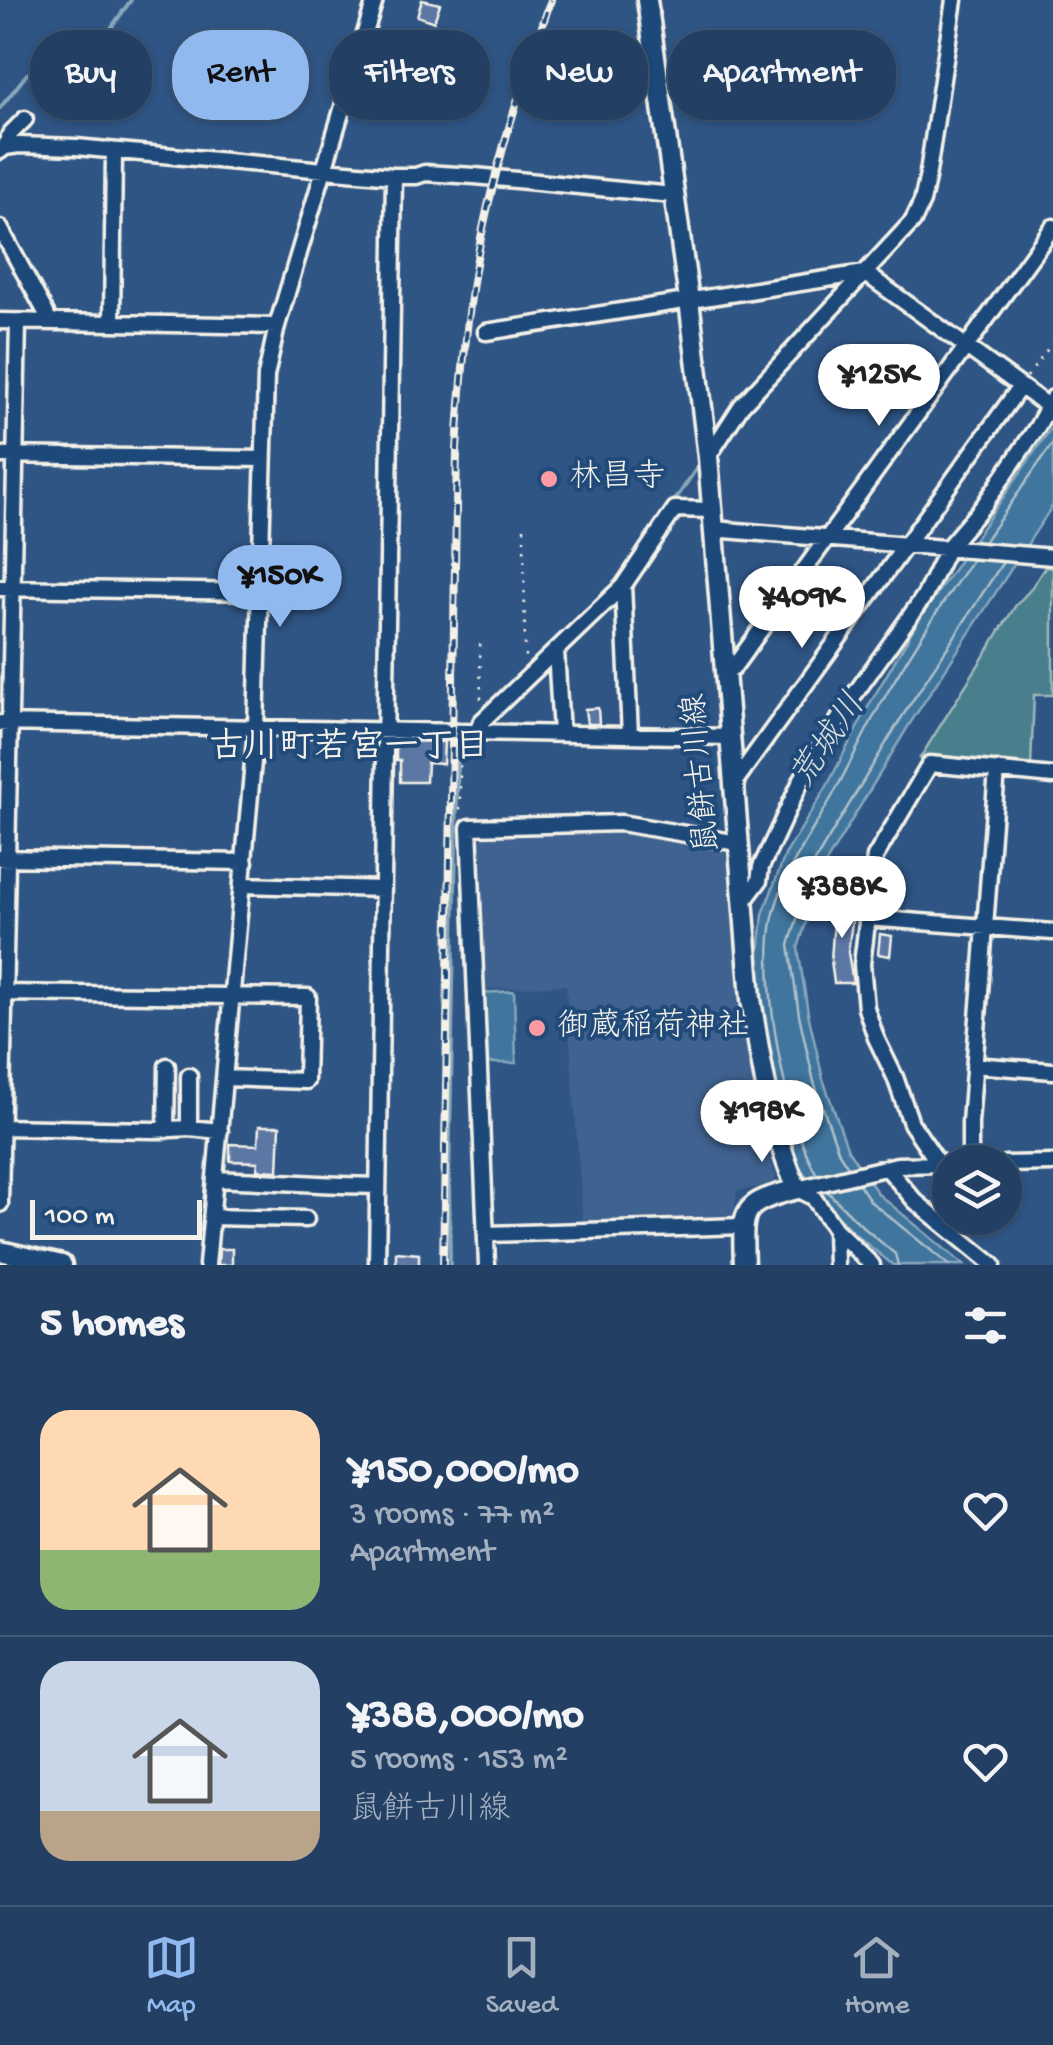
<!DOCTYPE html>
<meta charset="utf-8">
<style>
:root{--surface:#234064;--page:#2f4b6d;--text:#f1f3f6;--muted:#a3afbf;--line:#405978;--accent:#90b9f0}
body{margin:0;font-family:"Gochi Hand","Klee One",sans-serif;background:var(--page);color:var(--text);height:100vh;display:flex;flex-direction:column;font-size:38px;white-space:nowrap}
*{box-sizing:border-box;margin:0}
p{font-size:32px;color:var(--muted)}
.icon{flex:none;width:55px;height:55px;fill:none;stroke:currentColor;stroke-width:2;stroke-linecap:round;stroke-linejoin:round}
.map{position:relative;height:1265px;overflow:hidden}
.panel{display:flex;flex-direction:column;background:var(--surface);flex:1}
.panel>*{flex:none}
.top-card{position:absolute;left:30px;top:30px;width:995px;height:90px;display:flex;gap:20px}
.controls{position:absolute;left:932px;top:1145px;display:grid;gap:20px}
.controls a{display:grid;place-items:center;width:90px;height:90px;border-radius:50%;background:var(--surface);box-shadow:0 2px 8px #0004,0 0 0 2px var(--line);font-size:50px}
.scale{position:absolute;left:30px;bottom:25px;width:172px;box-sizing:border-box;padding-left:10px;border:5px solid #f4f1e8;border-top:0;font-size:28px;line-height:35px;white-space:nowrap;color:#f4f1e8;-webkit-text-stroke:8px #1f4a7a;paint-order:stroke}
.price{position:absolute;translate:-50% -85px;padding:0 22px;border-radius:35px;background:#fff;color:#222;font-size:32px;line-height:65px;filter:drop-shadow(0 2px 5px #0008)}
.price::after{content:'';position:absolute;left:50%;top:60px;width:30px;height:22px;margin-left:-15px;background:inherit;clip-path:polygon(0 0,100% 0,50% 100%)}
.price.on{background:var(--accent);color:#111}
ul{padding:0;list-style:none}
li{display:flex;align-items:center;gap:30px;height:250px;padding:0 40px}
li+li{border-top:2px solid var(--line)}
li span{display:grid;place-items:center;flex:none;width:280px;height:200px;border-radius:30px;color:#555}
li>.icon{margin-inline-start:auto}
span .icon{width:120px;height:120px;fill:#fffc;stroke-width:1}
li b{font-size:42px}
h2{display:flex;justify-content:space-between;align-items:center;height:120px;padding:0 40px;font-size:42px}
.pill{padding:0 35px;border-radius:40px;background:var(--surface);box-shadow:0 2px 8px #0004,0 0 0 2px var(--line);font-size:35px;line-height:90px}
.pill.on{background:var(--accent);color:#111}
.tab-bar{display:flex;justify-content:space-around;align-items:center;height:140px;border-top:2px solid var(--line);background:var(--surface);font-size:28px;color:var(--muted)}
.tab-bar a{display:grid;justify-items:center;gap:5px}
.tab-bar .on{color:var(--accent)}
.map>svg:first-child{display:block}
.built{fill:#416290}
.green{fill:#4a7f8d;stroke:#9fb8ba;stroke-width:2.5}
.water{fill:#40759d;stroke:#88a7bb;stroke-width:2.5}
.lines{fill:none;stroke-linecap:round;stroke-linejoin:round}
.shore{stroke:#acbfca;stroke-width:2.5}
.stream{stroke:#88a7bb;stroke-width:4}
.building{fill:#5d77a4;stroke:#f4f1e8;stroke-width:2.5}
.minor-casing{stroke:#f4f1e8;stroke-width:21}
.major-casing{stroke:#f4f1e8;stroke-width:25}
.path{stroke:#f4f1e8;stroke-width:2.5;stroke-dasharray:2.5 8;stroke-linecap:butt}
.minor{stroke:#1f4a7a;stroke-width:14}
.major{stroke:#1f4a7a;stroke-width:18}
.rail-casing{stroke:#f4f1e8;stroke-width:8}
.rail{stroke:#1f4a7a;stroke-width:4;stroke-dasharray:11;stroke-linecap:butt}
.poi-dot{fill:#ff9aa2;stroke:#1f4a7a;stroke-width:4}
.labels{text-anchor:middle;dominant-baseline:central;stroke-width:8;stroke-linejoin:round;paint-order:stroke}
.poi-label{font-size:32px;fill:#f4f1e8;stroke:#1f4a7a;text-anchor:start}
.street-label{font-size:32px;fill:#f4f1e8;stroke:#1f4a7a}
.water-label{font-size:35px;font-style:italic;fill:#d9dedd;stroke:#1f4a7a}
.neighbourhood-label{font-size:35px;font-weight:bold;fill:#f4f1e8;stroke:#1f4a7a}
</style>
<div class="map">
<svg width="1053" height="1265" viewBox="0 0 1053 1265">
<rect width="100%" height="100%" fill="#2f5585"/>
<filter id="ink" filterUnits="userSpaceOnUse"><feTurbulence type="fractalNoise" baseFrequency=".01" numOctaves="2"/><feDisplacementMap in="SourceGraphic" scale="20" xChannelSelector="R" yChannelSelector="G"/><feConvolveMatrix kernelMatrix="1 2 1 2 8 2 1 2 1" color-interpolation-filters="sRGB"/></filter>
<g filter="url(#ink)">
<path class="built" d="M615 827 718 844 726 854 745 1024 768 1151 776 1178 773 1184 737 1191 733 1218 583 1224 566 985 485 989 479 841 489 832Z"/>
<path class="green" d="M1045 567 1053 568V695H1034L1031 766 920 758 1016 605 1030 590Z"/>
<path class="water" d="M1053 425V505L909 725 824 866 798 948 808 1013 823 1079 848 1150 878 1194 964 1265H893L856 1235 820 1198 797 1162 781 1106 764 1029 758 963 763 914 785 855 826 788 869 705 918 621Z
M514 991 516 1063H486L483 993Z"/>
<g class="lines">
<path class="shore" d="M984 542 1053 443
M848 1167 839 1153 814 1082 799 1015 789 945 815 861 900 720 1003 562
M817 1175C785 1121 759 978 773 917 783 872 811 834 833 795 849 766 863 736 879 707 908 656 939 608 972 560
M859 1184 871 1202 949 1265
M827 1191 863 1227 895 1254 898 1265"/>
<path class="stream" d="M0 108 27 74 90 48 109 31 131 0
M912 207 919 181 947 0
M672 505 700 463
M450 1265 449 1179 458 743"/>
</g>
<path class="building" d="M422 0 440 4 434 22 417 16Z
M598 708 599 724H587L585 709Z
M396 741 444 742 443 764 427 763 426 782H400V760H396Z
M840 896 855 899 848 952 853 983H834L831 960 834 919Z
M880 934 892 936 890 956 878 954Z
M259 1126H280L278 1171 257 1170 258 1162 230 1161V1144L258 1145Z
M219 1249H232V1265H218Z
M396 1252 419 1254V1265H396Z"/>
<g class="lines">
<defs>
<path id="minor" d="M5 147 10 134 25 119
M0 151 5 147 19 145 76 147 324 170 394 176H416L425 173 475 176 673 195
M0 228 46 313 48 322
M0 321 277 326
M112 323 114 152
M486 332 865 273 1053 410
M0 455 263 459
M708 457 741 406 913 221 922 202 927 179 954 0
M713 529 1053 557
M623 586 630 735
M0 588 259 592
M556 651 561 733
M725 673 733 668 1053 227
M1 723 730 737
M477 733 481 722 623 586 675 509 711 510
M734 783 1020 387
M0 858 245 862
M242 885 383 889
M744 901 759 881 761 867 802 779 854 695 925 595 948 547 984 505 1037 427 1053 398
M868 918 1053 932
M0 993 308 997 306 1081 224 1078
M974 1065 1053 1071
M0 1127 153 1130 189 1128 220 1131
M189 1128V1076
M166 1130 167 1066
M970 1162V1123L997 770
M939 1164 911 1123 895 1077 876 1038 866 1008 862 964 875 857 930 764 1053 776
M1005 1164 1053 1163
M887 1168 915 1201 993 1265
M215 1179C269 1181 323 1185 378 1186
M797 1189 897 1165 950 1164
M797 1189 813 1197 835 1229 872 1265
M0 1204 18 322
M211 1217 306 1219
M835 1229 836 1265
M486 1234 743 1226
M207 1265 256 729 266 376 277 326 375 0
M377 1265 394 176
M487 1265 469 827 621 823 738 843"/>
<path id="major" d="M647 0 689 300 708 457 751 999C761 1063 771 1130 797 1189 740 1204 742 1208 744 1265
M0 1251 62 1265"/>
</defs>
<use href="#minor" class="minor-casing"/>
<use href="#major" class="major-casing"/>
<path class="path" d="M1027 377 1053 342
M524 528 525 664
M480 644 481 705
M460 744V816"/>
<use href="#minor" class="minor"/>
<use href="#major" class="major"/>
<defs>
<path id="rail" d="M443 1265 457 450C460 394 465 338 473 282 488 185 519 92 551 0"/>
</defs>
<use href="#rail" class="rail-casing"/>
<use href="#rail" class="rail"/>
</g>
</g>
<g class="poi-dot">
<circle cx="549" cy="479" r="10"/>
<circle cx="537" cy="1028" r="10"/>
</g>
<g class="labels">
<g class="poi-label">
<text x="569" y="479">林昌寺</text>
<text x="557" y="1028">御蔵稲荷神社</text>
</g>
<g class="street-label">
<text transform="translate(703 773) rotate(-95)">鼠餅古川線</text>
</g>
<g class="water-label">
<text transform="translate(830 742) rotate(-56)">荒城川</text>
</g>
<g class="neighbourhood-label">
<text x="349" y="749">古川町若宮一丁目</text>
</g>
</g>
</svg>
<div class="controls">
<a><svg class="icon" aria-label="layers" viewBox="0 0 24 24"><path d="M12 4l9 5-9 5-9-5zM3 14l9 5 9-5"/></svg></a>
</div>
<div class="scale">100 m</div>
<b class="price" style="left:879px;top:429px">¥125K</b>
<b class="price on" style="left:280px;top:630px">¥150K</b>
<b class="price" style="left:802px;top:651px">¥409K</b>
<b class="price" style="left:842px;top:941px">¥388K</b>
<b class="price" style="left:762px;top:1165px">¥198K</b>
<div class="top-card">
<a class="pill">Buy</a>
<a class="pill on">Rent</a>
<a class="pill">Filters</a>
<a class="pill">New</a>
<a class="pill">Apartment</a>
</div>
</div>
<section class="panel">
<h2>5 homes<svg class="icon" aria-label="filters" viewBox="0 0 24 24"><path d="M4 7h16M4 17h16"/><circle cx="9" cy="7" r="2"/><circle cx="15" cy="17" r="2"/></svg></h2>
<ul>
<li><span style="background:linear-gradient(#ffd9b3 70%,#8fb573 0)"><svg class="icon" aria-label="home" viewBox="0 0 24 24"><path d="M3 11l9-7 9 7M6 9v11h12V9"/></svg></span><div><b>¥150,000/mo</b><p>3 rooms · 77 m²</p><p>Apartment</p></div><svg class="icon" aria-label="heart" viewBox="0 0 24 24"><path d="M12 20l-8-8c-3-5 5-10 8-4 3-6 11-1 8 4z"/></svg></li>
<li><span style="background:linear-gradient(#c9d6e8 75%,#b9a48a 0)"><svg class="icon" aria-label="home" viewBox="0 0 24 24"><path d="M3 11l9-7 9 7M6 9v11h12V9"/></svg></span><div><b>¥388,000/mo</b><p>5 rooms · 153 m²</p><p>鼠餅古川線</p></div><svg class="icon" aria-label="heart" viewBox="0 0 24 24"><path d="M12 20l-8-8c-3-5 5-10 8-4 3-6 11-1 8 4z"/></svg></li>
</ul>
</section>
<nav class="tab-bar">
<a class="on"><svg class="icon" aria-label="map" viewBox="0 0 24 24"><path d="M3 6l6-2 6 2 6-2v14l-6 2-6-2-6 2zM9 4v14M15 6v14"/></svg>Map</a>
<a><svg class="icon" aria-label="saved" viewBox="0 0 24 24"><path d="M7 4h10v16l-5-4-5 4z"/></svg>Saved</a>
<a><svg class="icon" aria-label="home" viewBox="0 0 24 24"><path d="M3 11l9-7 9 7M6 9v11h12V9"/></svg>Home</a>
</nav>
